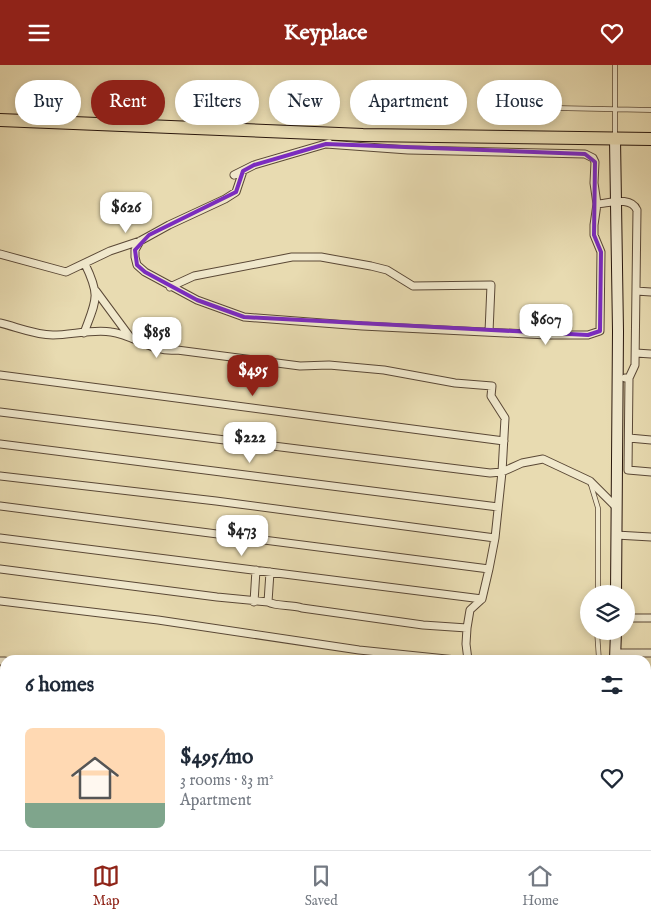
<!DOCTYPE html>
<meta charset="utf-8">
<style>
:root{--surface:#fff;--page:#f2f2f3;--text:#1f2937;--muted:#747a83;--line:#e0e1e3;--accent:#8f2418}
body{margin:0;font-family:"IM FELL English",serif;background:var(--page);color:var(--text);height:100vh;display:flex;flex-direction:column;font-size:19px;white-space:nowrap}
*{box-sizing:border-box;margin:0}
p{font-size:16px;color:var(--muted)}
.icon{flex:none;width:28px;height:28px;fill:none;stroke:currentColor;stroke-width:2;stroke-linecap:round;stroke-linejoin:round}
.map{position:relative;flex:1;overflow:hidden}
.sheet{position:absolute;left:0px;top:590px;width:651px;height:195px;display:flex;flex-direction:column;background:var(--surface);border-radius:15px 15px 0 0;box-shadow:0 2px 8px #0003}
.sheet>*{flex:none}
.top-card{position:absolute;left:15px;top:15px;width:621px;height:45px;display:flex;gap:10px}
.buttons{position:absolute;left:580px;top:520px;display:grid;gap:10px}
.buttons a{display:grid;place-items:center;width:55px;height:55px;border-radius:50%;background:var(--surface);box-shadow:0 2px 8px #0003;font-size:25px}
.price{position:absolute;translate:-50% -42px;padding:0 11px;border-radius:10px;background:#fff;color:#222;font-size:16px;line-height:32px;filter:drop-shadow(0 1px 2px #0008)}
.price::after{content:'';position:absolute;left:50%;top:30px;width:15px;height:11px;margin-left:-8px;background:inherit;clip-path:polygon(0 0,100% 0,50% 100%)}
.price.active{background:var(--accent);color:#fff}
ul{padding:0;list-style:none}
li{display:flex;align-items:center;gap:15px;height:125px;padding:0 25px}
li span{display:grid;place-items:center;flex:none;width:140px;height:100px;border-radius:8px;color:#555}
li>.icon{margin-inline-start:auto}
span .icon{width:60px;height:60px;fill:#fffc;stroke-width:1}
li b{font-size:21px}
h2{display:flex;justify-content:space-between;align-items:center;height:60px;padding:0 25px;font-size:21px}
.pill{padding:0 18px;border-radius:22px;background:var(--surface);box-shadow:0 2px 8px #0003;font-size:18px;line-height:45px}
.pill.active{background:var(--accent);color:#fff}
header{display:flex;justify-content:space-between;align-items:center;height:65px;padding:0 25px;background:var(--accent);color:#fff;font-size:22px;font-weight:700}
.dock{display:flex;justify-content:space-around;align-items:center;height:70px;border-top:1px solid var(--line);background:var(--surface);font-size:14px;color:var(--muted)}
.dock a{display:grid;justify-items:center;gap:2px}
.dock .active{color:var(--accent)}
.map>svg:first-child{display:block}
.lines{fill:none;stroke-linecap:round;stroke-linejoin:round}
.lane-casing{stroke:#5a4836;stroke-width:5.5}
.street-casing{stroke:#5a4836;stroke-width:9}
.secondary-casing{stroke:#2a170d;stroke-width:12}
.highway-casing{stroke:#2a170d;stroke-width:14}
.lane{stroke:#f0e8cc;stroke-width:4}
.street{stroke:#f0e8cc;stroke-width:7}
.secondary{stroke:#f0e8cc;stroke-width:10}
.highway{stroke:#e8dbb1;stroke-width:12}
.marked{fill:none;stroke:#7b2cbf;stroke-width:4;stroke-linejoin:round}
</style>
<header><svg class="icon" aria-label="menu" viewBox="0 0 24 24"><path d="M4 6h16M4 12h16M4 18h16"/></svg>Keyplace<svg class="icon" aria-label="heart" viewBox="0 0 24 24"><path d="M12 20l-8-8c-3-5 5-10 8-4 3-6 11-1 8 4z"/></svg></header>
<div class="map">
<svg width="651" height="785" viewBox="0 0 651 785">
<rect width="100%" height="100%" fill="#e8dbb1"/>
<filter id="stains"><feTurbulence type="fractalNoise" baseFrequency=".004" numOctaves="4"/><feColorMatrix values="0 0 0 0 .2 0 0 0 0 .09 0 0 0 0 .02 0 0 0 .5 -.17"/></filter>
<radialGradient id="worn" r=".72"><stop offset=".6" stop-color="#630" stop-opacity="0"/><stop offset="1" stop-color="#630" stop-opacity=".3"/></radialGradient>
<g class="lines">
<defs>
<path id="lane" d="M615 0V72
M556 43 651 45
M591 420 598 443V529
M597 566 599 595"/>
<path id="street" d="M234 110 254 100 329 78
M597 139C610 138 631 131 637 145L635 300 629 313
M140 176 135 185V192L137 200 145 207 197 235 244 252 362 261 547 270H588L600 266 601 187 594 170V160L597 139 594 118 595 97 593 93 585 89 408 85 326 79
M0 189 66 207 110 186 140 176 169 160 225 134 236 127 243 106
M170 222 194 211 292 192H321L371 201 387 205 413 221 491 220 489 267
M96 226 130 272
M636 226 651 227
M0 258C17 262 35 270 53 270 71 270 93 264 111 267 134 270 153 288 177 285L300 301 329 300 384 305 455 318 492 321 491 331 505 353 502 407 495 473 489 504 482 534 470 545 467 563 466 579 468 595
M84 268C96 235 101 232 85 199
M636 288 651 289
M0 310 504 376
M625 313H629L628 405 651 407
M0 347 490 408 502 407 522 398 543 394 590 416 617 443
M629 373 651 375
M0 379 498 442
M0 411 216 436 495 473
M0 441 489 504
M616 470 651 472
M0 473 482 534
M0 504 217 532 268 537C278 542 291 539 302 543L423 560 467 563
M0 536 158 555 359 585 456 595
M254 537 256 505
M268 537 270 507
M626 553H651
M615 588H651
M0 596H5
M0 605 5 609
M0 634H5
M646 644H651
M646 683 651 682
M0 695H5
M646 756 651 755
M0 762 5 761
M203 780V785
M229 780 232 785
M425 780 468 785
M593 780 594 785
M637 785 638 780"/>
<path id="secondary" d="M615 74 618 266 616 529
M615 595 616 566
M615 780V785"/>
<path id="highway" d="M0 55 363 70 651 74"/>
</defs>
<use href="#lane" class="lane-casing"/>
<use href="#street" class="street-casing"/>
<use href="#secondary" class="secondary-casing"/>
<use href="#highway" class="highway-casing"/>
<use href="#lane" class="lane"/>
<use href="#street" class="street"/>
<use href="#secondary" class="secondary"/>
<use href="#highway" class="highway"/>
</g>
<path class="marked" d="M326 79 585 89 595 97 594 170 601 187 600 266 588 270 244 252 197 235 145 207 137 200 135 185 149 170 236 127 243 106 254 100Z"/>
<rect width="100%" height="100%" filter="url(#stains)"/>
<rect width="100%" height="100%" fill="url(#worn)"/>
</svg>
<div class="buttons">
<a><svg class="icon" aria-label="layers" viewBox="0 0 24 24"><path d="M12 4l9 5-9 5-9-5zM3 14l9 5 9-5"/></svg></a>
</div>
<b class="price" style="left:126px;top:169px">$626</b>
<b class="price" style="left:546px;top:281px">$607</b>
<b class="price" style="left:157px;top:294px">$858</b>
<b class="price active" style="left:253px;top:332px">$495</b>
<b class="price" style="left:250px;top:399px">$222</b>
<b class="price" style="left:242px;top:492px">$473</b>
<div class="top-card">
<a class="pill">Buy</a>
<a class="pill active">Rent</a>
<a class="pill">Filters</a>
<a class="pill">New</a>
<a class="pill">Apartment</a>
<a class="pill">House</a>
</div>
<section class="sheet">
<h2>6 homes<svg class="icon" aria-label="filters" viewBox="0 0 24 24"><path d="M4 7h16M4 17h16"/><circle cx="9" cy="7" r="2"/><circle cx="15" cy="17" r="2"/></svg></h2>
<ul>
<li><span style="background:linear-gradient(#ffd9b3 75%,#7fa58c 0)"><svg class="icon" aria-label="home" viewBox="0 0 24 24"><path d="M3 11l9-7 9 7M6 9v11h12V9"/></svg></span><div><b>$495/mo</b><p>3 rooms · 83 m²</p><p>Apartment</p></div><svg class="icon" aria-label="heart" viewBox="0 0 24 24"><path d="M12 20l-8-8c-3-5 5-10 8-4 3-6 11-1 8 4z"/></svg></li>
</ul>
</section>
</div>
<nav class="dock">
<a class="active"><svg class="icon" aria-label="map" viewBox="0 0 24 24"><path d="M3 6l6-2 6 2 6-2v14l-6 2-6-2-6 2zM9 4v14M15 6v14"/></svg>Map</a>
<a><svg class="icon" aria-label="saved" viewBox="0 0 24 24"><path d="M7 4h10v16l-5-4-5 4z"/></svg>Saved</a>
<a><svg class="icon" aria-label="home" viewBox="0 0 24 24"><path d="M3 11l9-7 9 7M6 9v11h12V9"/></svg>Home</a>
</nav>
